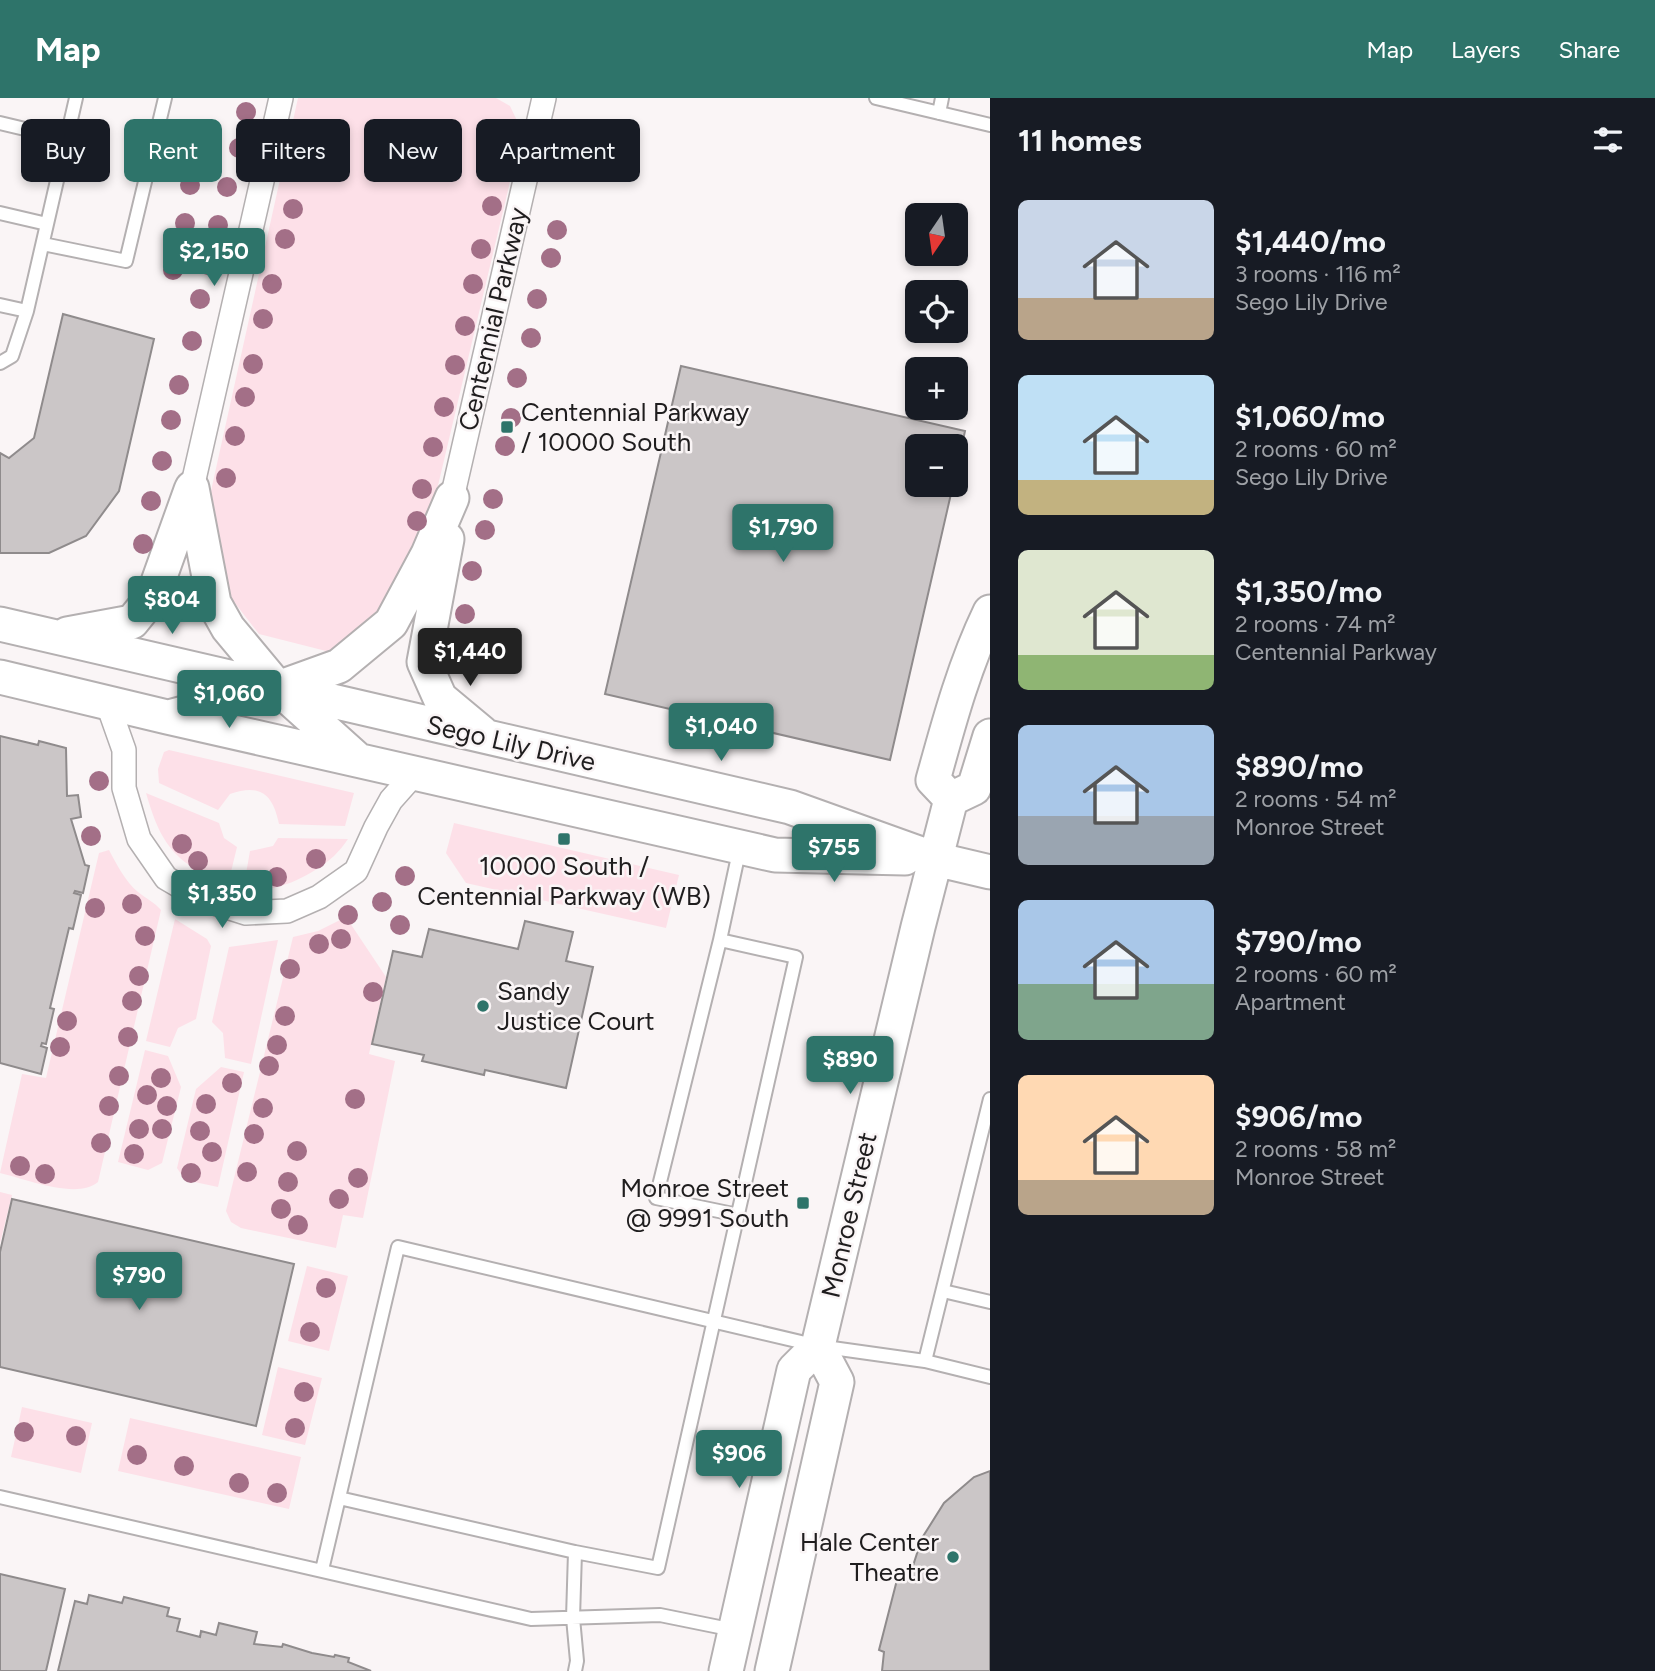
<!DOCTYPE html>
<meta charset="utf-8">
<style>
:root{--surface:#171b24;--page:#20242c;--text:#f1f3f6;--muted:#9ea1a6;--accent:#2e746a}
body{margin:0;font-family:Figtree,sans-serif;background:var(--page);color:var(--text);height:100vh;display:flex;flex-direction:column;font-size:26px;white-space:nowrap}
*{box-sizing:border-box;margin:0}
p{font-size:23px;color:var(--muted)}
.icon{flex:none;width:38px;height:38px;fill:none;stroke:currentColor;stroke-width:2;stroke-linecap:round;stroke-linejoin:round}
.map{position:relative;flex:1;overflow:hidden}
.panel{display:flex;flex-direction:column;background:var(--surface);width:665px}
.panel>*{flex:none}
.hud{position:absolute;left:21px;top:21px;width:665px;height:63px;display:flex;gap:14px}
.needle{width:46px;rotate:193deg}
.fabs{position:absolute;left:905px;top:105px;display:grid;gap:14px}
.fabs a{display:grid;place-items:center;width:63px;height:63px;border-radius:10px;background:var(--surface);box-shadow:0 4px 10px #0003;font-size:35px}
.price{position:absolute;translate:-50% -60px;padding:0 16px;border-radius:7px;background:var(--accent);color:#fff;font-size:23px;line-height:46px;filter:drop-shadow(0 2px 4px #0008)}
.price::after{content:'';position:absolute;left:50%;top:42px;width:21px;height:16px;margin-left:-10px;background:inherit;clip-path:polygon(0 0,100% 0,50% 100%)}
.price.selected{background:#222;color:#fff}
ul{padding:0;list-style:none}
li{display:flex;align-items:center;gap:21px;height:175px;padding:0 28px}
li span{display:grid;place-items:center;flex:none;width:196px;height:140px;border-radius:10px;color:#555}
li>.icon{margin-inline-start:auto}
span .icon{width:84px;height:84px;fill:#fffc;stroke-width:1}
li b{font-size:30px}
h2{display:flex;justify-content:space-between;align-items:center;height:84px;padding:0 28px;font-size:30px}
.pill{padding:0 24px;border-radius:10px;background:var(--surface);box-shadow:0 4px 10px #0003;font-size:24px;line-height:63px}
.pill.selected{background:var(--accent);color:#fff}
header{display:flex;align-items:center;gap:42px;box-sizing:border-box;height:98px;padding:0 35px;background:var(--accent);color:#fff}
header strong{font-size:33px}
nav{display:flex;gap:38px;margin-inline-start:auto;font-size:24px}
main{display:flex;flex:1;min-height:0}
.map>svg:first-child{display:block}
.green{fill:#fde0e8}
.building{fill:#cbc6c7;stroke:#8f8b8c;stroke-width:2}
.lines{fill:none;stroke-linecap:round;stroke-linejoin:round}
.lane-casing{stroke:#b4b0b1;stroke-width:16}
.street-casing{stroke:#b4b0b1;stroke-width:26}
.secondary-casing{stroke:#b4b0b1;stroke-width:37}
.lane{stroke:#fff;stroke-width:12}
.street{stroke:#fff;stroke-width:23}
.secondary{stroke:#fff;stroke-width:33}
.tree{fill:#a36f87}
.poi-dot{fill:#2e746a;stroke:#faf5f6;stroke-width:2.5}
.labels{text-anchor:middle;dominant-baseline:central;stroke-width:5;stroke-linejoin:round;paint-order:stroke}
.street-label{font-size:26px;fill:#1f1d1e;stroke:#faf5f6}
.poi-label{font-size:26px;fill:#1f1d1e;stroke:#faf5f6;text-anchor:start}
</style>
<header>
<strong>Map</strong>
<nav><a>Map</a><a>Layers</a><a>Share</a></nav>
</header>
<main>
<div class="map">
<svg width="990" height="1573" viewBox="0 0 990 1573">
<rect width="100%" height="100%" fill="#faf5f6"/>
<path class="green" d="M298 0H496L510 8 522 33 427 434 395 496 334 555 259 536 224 491 207 411Z
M169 652 354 695 345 728 279 726C273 697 261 685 230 696L218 712 159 685 158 671 164 654Z
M146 695 219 725 224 740 237 749 229 782 226 786C175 765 161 747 146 695Z
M454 725 679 777 666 830 466 785 446 755Z
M278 740 348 741C344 747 339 753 334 758 316 775 267 802 244 787L250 753 273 748Z
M109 752C117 767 125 783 138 794 147 801 154 804 161 812L98 1084C77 1102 26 1081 0 1075L22 976 46 980 99 755Z
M346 819 386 879 369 956 395 963 363 1120 343 1117 336 1150 241 1130 231 1124 226 1113 293 839 318 833Z
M175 821 207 841 211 848 196 921 178 930 170 949 146 943Z
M278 842 251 966 225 960 223 935 212 924 229 849Z
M145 952 168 958 181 989 162 1065 148 1072 118 1064Z
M221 969 244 974 218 1089 185 1082 177 1070 196 991Z
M0 1094 12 1097 0 1145Z
M307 1168 348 1178 329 1253 288 1243Z
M278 1269 322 1280 305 1347 262 1337Z
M22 1309 92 1325 81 1375 11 1359Z
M130 1320 301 1359 289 1411 118 1373Z"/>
<path class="building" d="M63 216 154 241 119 393 86 438 49 455H0V355L9 360 34 340Z
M681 268 965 333 956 375V348H917V387H953L890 662 605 596Z
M0 638 38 647 39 643 66 650 67 698 78 697 81 719 71 721 85 767 89 768 83 795 75 793 74 795 81 797 73 831 69 830 50 910 54 911 46 946 42 945 41 948 47 950 41 976 0 965Z
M525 823 573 834 566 863 593 869 566 990 485 972 484 977 422 963 424 957 372 946 393 853 422 859 429 831 518 851Z
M12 1101 294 1166 256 1328 0 1269V1154Z
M990 1373V1573H882L884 1554 879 1552 898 1478 909 1480 922 1440 944 1405 974 1379Z
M0 1476 65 1491 46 1573H0Z
M89 1497 122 1505 124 1499 169 1510 167 1518 180 1521 177 1533 200 1539 201 1533 216 1537 219 1525 257 1534 254 1546 282 1549 283 1546 312 1555 334 1559 335 1557 349 1560 348 1564 371 1573H58L75 1503 87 1506Z"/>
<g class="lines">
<defs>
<path id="lane" d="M876 0 990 27
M939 15 942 0
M0 25 67 41
M0 115 47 126
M43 146 126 163 165 0
M0 207 27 213 76 0
M0 265 12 258 27 213
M720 842 656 1100 738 1117
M943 1193 990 1204
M925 1263 990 1001
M0 1399 531 1521 660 1517 734 1532
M339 1400 575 1454
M322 1472 398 1149 818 1248 925 1263 990 1279
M575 1573 577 1563 573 1520 575 1454 658 1470 796 859 720 842 740 749"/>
<path id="street" d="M192 390 281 0
M452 400 544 0
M107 604 124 652V690L139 741 166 780 202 801 246 815 287 813 319 799 356 773 376 729 391 702 415 675"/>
<path id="secondary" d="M192 390 214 505 228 530 278 590 357 661
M447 441 424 564 440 600 482 635
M0 526 790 709 935 761 990 774
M67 536 132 524 153 498 191 392
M0 579 167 619 775 757 905 760
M173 618 278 590 339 568 391 525 428 456 452 400
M951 701 933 682C949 624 964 568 990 514
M726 1573 794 1272 818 1248 918 829 951 701 974 690 990 638
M772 1573 837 1284 818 1248"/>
</defs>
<use href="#lane" class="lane-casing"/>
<use href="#street" class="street-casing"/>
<use href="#secondary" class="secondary-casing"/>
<use href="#lane" class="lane"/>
<use href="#street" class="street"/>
<use href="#secondary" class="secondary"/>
</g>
<g class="tree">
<circle cx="246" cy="14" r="10"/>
<circle cx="204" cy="31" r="10"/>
<circle cx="310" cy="32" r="10"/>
<circle cx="239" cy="50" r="10"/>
<circle cx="195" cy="66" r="10"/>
<circle cx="502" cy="68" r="10"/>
<circle cx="298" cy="73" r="10"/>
<circle cx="190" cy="87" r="10"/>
<circle cx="227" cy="89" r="10"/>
<circle cx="492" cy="108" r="10"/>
<circle cx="293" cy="111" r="10"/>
<circle cx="185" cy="125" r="10"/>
<circle cx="218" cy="127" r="10"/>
<circle cx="557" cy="132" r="10"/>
<circle cx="285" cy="141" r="10"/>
<circle cx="179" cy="150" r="10"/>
<circle cx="481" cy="151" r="10"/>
<circle cx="551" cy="160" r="10"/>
<circle cx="208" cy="167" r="10"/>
<circle cx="173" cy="172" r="10"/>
<circle cx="272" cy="186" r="10"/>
<circle cx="473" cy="186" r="10"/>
<circle cx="200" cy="201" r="10"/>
<circle cx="537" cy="201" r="10"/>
<circle cx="263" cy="221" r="10"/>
<circle cx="465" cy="228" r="10"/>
<circle cx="531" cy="240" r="10"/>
<circle cx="192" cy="243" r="10"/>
<circle cx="253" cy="266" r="10"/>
<circle cx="455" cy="267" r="10"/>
<circle cx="517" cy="280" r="10"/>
<circle cx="179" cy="287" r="10"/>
<circle cx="245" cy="299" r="10"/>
<circle cx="444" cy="309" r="10"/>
<circle cx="511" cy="320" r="10"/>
<circle cx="171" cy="322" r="10"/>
<circle cx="235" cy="338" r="10"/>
<circle cx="505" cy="348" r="10"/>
<circle cx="433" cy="349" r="10"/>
<circle cx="162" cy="363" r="10"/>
<circle cx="226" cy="380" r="10"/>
<circle cx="422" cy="391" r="10"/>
<circle cx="493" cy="401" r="10"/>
<circle cx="151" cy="403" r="10"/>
<circle cx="417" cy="423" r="10"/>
<circle cx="485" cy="432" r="10"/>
<circle cx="143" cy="446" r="10"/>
<circle cx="472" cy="473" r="10"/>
<circle cx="465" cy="516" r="10"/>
<circle cx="99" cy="683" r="10"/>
<circle cx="91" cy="738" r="10"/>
<circle cx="182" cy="746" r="10"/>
<circle cx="316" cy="761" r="10"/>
<circle cx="198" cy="763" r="10"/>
<circle cx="405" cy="778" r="10"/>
<circle cx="277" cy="779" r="10"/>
<circle cx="382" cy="804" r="10"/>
<circle cx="132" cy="806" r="10"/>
<circle cx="95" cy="810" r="10"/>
<circle cx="348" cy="817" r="10"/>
<circle cx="400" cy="827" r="10"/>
<circle cx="145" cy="838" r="10"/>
<circle cx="341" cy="841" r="10"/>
<circle cx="319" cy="846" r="10"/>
<circle cx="290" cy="871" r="10"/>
<circle cx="139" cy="878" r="10"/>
<circle cx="373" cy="894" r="10"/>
<circle cx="132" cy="903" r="10"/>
<circle cx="285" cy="918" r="10"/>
<circle cx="67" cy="923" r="10"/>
<circle cx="128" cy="939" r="10"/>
<circle cx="277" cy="947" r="10"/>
<circle cx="60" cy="949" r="10"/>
<circle cx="269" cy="968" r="10"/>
<circle cx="119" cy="978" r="10"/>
<circle cx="161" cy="980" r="10"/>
<circle cx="232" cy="985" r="10"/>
<circle cx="147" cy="997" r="10"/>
<circle cx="355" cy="1001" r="10"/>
<circle cx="206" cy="1006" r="10"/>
<circle cx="109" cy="1008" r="10"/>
<circle cx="167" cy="1008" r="10"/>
<circle cx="263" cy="1010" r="10"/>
<circle cx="139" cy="1031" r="10"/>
<circle cx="162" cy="1031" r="10"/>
<circle cx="200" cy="1033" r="10"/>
<circle cx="254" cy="1036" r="10"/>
<circle cx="101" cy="1045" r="10"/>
<circle cx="297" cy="1053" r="10"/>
<circle cx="212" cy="1054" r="10"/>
<circle cx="134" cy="1056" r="10"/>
<circle cx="20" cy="1068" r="10"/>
<circle cx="247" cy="1074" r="10"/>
<circle cx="191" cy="1075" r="10"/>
<circle cx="45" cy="1076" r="10"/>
<circle cx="358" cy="1080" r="10"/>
<circle cx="288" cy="1084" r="10"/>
<circle cx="339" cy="1101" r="10"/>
<circle cx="281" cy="1111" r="10"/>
<circle cx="298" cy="1127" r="10"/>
<circle cx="326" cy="1190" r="10"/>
<circle cx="310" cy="1234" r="10"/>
<circle cx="304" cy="1294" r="10"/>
<circle cx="295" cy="1330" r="10"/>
<circle cx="24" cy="1334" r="10"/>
<circle cx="76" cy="1338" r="10"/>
<circle cx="137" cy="1357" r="10"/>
<circle cx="184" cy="1368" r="10"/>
<circle cx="239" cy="1385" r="10"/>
<circle cx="277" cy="1395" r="10"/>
</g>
<g class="poi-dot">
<rect x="500" y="322" width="14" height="14" rx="3.5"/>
<rect x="557" y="734" width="14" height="14" rx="3.5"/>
<circle cx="483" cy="908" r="7"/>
<rect x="796" y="1098" width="14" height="14" rx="3.5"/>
<circle cx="953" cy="1459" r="7"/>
</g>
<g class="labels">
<g class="street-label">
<text transform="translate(493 221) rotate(-77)">Centennial Parkway</text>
<text transform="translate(511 645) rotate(13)">Sego Lily Drive</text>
<text transform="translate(849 1117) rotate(-77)">Monroe Street</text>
</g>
<g class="poi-label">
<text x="521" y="314">Centennial Parkway<tspan x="521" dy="30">/ 10000 South</tspan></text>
<text x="564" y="768" text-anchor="middle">10000 South /<tspan x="564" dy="30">Centennial Parkway (WB)</tspan></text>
<text x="497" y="893">Sandy<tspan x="497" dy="30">Justice Court</tspan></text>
<text x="789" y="1090" text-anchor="end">Monroe Street<tspan x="789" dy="30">@ 9991 South</tspan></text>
<text x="939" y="1444" text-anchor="end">Hale Center<tspan x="939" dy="30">Theatre</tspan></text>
</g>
</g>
</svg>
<div class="fabs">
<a><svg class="needle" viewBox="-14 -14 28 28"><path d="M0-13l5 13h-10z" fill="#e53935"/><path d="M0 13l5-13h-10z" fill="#9ea1a6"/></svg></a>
<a><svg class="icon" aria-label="locate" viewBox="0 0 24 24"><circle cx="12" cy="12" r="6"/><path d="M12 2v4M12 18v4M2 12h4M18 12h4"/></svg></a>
<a>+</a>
<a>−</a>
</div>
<b class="price" style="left:214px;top:190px">$2,150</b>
<b class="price" style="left:783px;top:466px">$1,790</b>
<b class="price" style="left:172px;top:538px">$804</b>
<b class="price selected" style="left:470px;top:590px">$1,440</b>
<b class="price" style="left:229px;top:632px">$1,060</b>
<b class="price" style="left:721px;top:665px">$1,040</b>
<b class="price" style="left:834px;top:786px">$755</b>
<b class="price" style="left:222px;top:832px">$1,350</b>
<b class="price" style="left:850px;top:998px">$890</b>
<b class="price" style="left:139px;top:1214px">$790</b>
<b class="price" style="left:739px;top:1392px">$906</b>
<div class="hud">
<a class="pill">Buy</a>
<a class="pill selected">Rent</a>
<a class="pill">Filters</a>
<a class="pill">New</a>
<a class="pill">Apartment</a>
</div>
</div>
<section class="panel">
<h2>11 homes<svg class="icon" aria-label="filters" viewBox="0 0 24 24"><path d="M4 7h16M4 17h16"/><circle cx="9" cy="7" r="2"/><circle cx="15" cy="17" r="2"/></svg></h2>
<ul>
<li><span style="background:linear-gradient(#c9d6e8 70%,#b9a48a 0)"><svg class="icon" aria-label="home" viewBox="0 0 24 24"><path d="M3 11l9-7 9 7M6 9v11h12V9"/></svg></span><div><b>$1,440/mo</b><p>3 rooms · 116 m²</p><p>Sego Lily Drive</p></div></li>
<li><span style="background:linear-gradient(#bfe0f5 75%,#c2b280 0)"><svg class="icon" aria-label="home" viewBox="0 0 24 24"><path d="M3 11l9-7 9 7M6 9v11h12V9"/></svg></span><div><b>$1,060/mo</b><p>2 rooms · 60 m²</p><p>Sego Lily Drive</p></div></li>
<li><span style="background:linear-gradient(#dfe7d0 75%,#8fb573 0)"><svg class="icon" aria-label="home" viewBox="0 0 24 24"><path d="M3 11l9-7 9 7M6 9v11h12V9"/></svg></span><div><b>$1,350/mo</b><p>2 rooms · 74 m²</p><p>Centennial Parkway</p></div></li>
<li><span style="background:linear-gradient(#a9c7e8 65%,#9aa5b1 0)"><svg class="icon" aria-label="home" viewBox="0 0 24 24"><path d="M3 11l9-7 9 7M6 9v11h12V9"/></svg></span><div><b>$890/mo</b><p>2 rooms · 54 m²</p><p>Monroe Street</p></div></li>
<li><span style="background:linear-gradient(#a9c7e8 60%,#7fa58c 0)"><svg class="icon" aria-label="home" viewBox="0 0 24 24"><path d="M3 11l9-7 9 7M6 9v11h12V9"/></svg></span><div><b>$790/mo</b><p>2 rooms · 60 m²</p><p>Apartment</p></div></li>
<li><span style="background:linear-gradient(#ffd9b3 75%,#b9a48a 0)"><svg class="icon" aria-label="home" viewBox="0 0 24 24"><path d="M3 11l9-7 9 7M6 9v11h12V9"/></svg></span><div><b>$906/mo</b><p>2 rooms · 58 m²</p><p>Monroe Street</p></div></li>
</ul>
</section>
</main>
